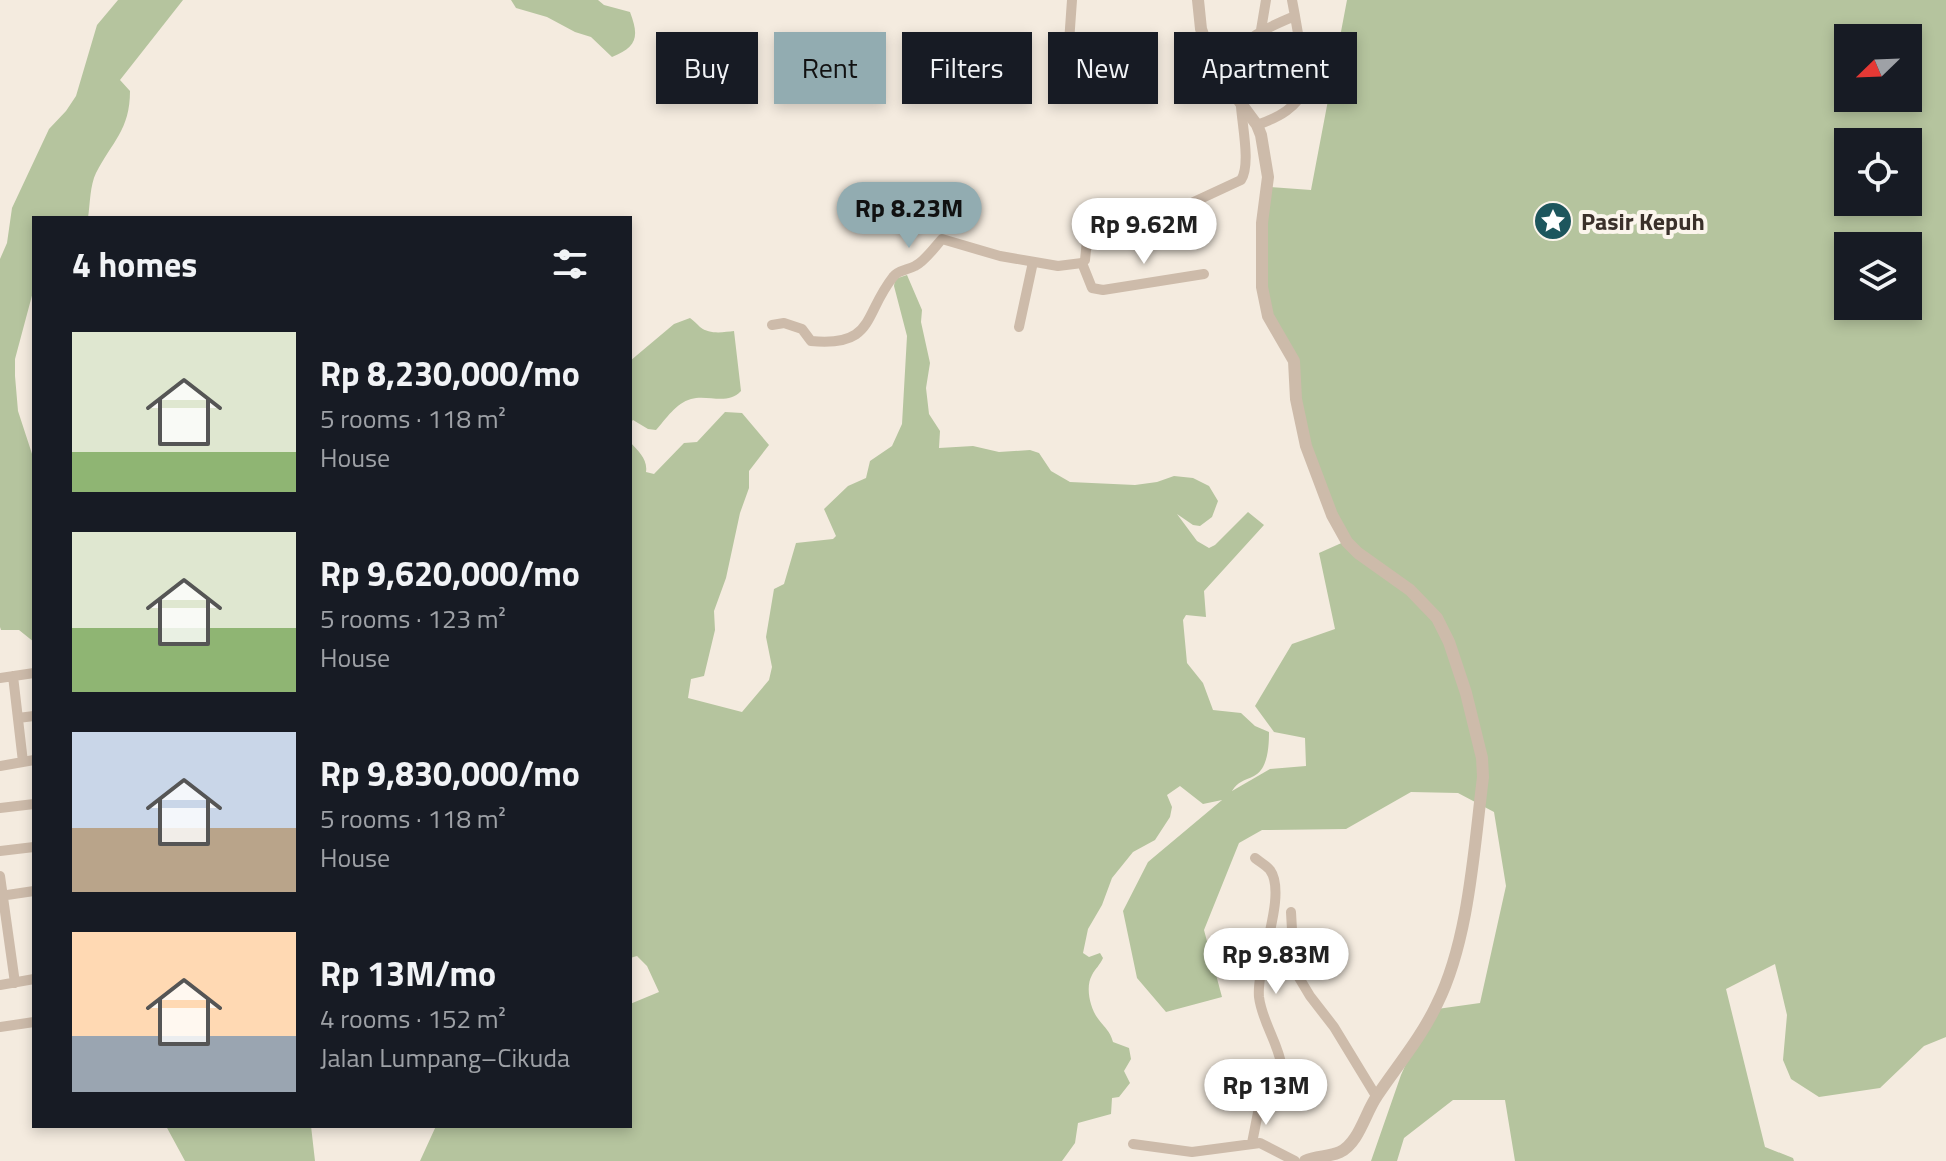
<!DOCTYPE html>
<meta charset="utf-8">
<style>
:root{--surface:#171b24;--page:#20242c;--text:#f1f3f6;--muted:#9ea1a6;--accent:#92acb1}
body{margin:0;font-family:"Titillium Web",sans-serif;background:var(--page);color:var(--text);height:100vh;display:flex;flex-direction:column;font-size:30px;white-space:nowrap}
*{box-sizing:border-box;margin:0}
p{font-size:26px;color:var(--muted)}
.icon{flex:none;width:44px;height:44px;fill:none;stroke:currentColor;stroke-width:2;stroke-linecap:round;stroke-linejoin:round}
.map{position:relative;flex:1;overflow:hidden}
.drawer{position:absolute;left:32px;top:216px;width:600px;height:912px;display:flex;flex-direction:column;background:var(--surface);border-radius:0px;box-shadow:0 4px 12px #0003}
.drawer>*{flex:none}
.hud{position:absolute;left:656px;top:32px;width:760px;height:72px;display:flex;gap:16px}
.needle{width:52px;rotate:247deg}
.tools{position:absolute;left:1834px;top:24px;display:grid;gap:16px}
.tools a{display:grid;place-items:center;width:88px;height:88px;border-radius:0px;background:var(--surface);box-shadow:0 4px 12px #0003;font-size:40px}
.price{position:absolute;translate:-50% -68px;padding:0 18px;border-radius:28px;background:#fff;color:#222;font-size:26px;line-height:52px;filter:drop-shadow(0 2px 4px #0008)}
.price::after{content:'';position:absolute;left:50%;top:48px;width:24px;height:18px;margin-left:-12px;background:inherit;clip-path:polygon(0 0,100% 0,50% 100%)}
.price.active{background:var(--accent);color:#111}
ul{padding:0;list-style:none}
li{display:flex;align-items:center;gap:24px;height:200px;padding:0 40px}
li span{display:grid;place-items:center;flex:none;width:224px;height:160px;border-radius:0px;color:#555}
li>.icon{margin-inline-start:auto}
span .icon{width:96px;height:96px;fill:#fffc;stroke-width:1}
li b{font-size:34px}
h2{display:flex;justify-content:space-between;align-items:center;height:96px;padding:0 40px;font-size:34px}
.chip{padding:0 28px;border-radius:0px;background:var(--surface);box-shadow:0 4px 12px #0003;font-size:28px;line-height:72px}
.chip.active{background:var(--accent);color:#111}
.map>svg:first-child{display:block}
.green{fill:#b5c49e;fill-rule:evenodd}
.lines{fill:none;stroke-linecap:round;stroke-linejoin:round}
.minor{stroke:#cdbbaa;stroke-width:10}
.tertiary{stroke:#cdbbaa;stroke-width:12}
.labels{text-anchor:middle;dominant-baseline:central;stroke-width:8;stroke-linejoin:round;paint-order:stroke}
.poi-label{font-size:24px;font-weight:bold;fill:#3a302a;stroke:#fbf5ec;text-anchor:start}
</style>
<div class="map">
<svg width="1946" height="1161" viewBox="0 0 1946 1161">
<rect width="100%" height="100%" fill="#f4ebdf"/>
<path class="green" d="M118 0H183L120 80 130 91C130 130 112 142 96 173 90 185 90 204 88 218H34V288L15 359V376L18 411 34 460V642L19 630H1L0 627V259L7 243 12 208 49 129 66 111 76 96 97 25Z
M511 0H598L604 5 630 12C640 38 636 47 612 57L591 37 575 32 547 17 516 8Z
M1347 0H1946V1037L1924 1046 1880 1088 1819 1097 1791 1079 1783 1060 1787 1015 1775 964 1726 989 1765 1147 1793 1158 1794 1161H1515L1505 1100H1453L1404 1138 1397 1161H1371L1401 1075 1430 1010 1480 1003 1506 886 1494 812 1458 793 1411 792 1346 829 1262 830 1239 843 1204 930 1222 997 1166 1012 1137 978 1123 911 1148 862 1222 800 1203 804 1180 786 1167 795 1172 807 1170 817 1155 840 1133 852 1112 878 1102 905 1088 929 1083 953 1089 957 1100 953 1103 958C1100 965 1095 969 1092 975 1085 987 1090 1009 1099 1020 1105 1028 1110 1031 1113 1042L1129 1048 1131 1059 1124 1071 1130 1083 1119 1097 1112 1098 1111 1114 1078 1123 1075 1143 1062 1161H420L436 1126H630V1004L659 992 647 966 637 956 630 958V442C638 451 648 459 646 472L654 474 684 443 697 442 725 412 742 413 769 445 749 471V488L740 513 726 578 714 611 715 630 704 676 691 679 688 698 742 712 769 680 772 667 766 637 774 589 784 584 796 543 833 539 836 536 824 509 848 486 866 478 870 461 892 446 902 424 907 336 894 286 895 279 907 275 922 310 921 322 930 363 926 388 929 414 940 431 939 448 973 446 999 452 1030 450 1039 453 1051 471 1070 482 1135 485 1157 482 1174 476 1193 478 1209 486 1218 501 1212 517 1200 526 1193 525 1177 514 1197 541 1209 548 1215 545 1248 512 1264 525 1204 591 1206 617 1186 615 1183 620 1187 663 1203 683 1213 710 1241 713 1255 726 1269 732C1269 746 1268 769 1254 776 1244 781 1238 781 1232 791L1270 769 1306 766 1305 738 1274 732 1255 706 1292 644 1335 629 1319 553 1346 541 1323 492 1297 393 1296 360 1273 315 1268 298 1265 226 1270 187 1311 190ZM1848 38H1908V98H1848ZM1848 142H1908V202H1848ZM1848 246H1908V306H1848Z
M690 318C694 321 697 324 700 327 710 335 724 332 734 331L741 391C727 406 708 394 691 399 676 403 666 419 656 430L648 429 633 420 630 423V361L674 324Z
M166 1126H311L315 1161H185Z"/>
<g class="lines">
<path class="minor" d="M1292 0 1295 16
M1261 30 1266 0
M1228 64C1243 37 1269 27 1295 16L1307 86C1296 108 1280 117 1257 125
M1066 85 1072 0
M1204 274 1103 290 1092 288 1082 263 1085 260 1087 240 1114 222 1185 206 1241 180C1251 165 1242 125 1241 106
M772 325 784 323 802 329 811 341C875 347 863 315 893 277 898 270 908 270 915 266 925 261 934 248 942 239L1000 256 1058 266 1082 263
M1019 327 1033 262
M13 676 23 762
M0 678 34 673
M18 718 34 716
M0 766 34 760
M0 808 34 804
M0 851 34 847
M0 876 15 983
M0 896 34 891
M1291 912 1294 966 1298 976 1310 996 1334 1027 1376 1096
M0 985 34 979
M0 1027 34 1022
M1252 1143 1264 1082 1279 1073 1282 1068C1279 1044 1262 1022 1259 997 1256 965 1288 895 1270 870 1266 865 1260 862 1255 858
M1133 1144 1192 1152 1260 1143 1295 1161"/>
<path class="tertiary" d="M1198 0 1201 29 1205 40 1228 64 1237 98 1257 125 1261 135 1268 177 1262 223V287L1268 316 1294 361 1296 399 1306 446 1332 515 1347 542 1358 553 1410 590 1437 618 1449 642 1466 693 1482 758 1483 777C1474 848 1469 940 1437 1004 1421 1038 1397 1066 1377 1096 1365 1113 1359 1143 1340 1152 1329 1157 1316 1156 1305 1161"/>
</g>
<defs>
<symbol id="sight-disc" viewBox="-11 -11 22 22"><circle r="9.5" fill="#1d565d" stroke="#fbf5ec"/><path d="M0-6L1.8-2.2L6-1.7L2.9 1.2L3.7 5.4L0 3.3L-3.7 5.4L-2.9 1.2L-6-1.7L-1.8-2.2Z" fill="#fff"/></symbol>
</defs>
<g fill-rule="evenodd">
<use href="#sight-disc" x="1531" y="199" width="44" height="44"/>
</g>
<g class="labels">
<g class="poi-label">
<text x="1581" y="221">Pasir Kepuh</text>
</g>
</g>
</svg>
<div class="tools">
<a><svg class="needle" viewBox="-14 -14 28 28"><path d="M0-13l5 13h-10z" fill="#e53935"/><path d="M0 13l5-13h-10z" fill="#9ea1a6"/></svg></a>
<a><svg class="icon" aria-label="locate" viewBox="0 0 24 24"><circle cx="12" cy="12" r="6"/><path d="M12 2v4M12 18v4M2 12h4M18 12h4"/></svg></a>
<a><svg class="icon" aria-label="layers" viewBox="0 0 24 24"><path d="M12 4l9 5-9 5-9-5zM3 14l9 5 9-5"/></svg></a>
</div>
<b class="price active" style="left:909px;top:250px">Rp 8.23M</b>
<b class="price" style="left:1144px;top:266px">Rp 9.62M</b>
<b class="price" style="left:1276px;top:996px">Rp 9.83M</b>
<b class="price" style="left:1266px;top:1127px">Rp 13M</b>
<div class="hud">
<a class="chip">Buy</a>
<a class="chip active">Rent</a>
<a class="chip">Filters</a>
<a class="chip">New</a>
<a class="chip">Apartment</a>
</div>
<section class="drawer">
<h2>4 homes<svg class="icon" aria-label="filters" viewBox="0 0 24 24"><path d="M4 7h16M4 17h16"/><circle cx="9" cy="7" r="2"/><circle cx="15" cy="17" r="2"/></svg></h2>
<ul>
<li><span style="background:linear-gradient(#dfe7d0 75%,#8fb573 0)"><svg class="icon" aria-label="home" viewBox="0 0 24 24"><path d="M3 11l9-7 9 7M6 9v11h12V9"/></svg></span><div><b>Rp 8,230,000/mo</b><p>5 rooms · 118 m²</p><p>House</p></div></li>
<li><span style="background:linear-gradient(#dfe7d0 60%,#8fb573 0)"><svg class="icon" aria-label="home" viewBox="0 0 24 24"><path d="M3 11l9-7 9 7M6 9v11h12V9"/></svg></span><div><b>Rp 9,620,000/mo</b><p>5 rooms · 123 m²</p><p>House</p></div></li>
<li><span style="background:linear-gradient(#c9d6e8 60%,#b9a48a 0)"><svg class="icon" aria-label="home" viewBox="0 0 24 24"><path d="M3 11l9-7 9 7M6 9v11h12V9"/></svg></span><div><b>Rp 9,830,000/mo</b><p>5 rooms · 118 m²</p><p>House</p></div></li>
<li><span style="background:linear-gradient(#ffd9b3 65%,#9aa5b1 0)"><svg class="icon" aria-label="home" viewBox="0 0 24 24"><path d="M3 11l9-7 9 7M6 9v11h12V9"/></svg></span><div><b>Rp 13M/mo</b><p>4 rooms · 152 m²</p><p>Jalan Lumpang–Cikuda</p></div></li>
</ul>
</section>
</div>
